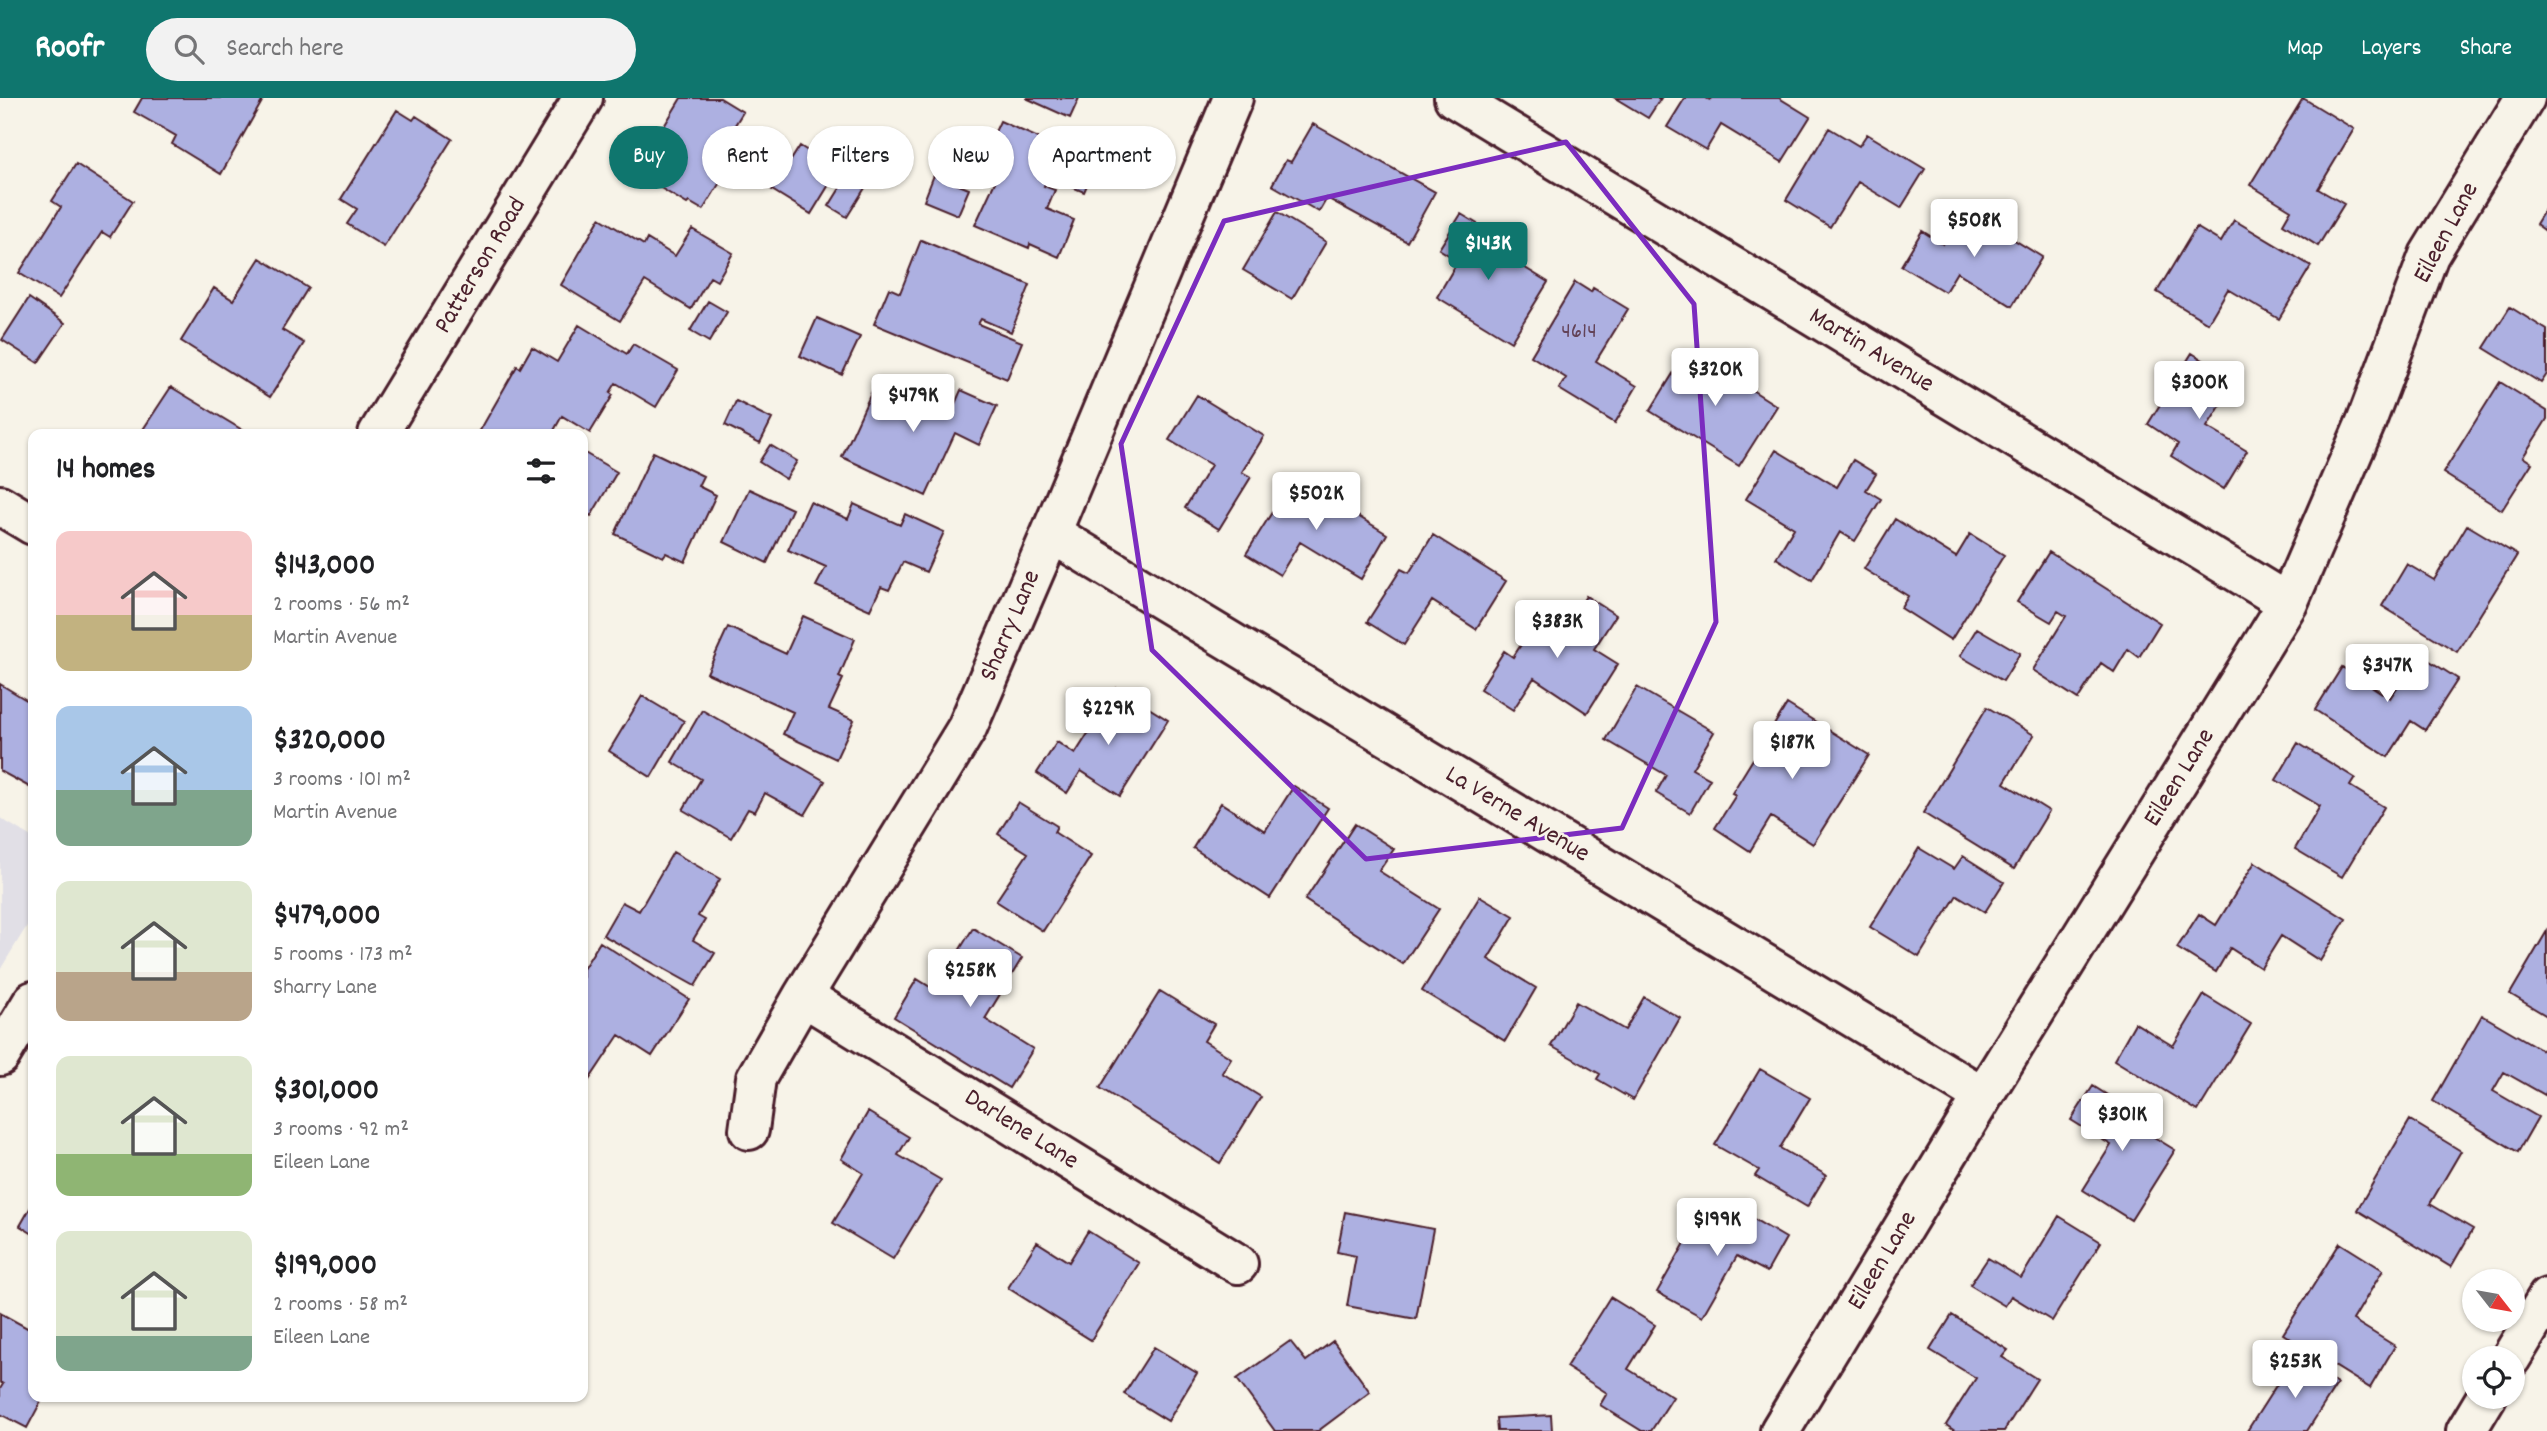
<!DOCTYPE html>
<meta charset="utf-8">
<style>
:root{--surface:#fff;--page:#f2f2f2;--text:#202124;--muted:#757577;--accent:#0f766e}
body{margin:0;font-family:Dekko,sans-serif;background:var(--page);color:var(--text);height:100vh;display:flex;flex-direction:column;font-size:26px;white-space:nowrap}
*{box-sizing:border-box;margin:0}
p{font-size:23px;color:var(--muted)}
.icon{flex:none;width:38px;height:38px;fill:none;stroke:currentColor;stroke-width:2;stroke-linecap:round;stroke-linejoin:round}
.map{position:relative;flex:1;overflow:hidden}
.side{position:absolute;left:28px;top:331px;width:560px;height:973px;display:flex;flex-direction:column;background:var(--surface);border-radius:14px;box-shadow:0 2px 5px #0004}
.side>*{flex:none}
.guide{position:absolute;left:609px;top:28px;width:665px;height:63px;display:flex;gap:14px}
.needle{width:46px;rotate:121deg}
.fabs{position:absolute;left:2462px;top:1171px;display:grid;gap:14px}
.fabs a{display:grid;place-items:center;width:63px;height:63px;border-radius:50%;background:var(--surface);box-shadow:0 2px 5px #0004;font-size:35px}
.price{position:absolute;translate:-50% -60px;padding:0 16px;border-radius:7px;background:#fff;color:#222;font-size:23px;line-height:46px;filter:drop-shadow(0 2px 4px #0008)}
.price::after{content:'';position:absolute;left:50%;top:42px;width:21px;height:16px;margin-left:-10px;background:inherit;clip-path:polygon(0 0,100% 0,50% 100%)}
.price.selected{background:var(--accent);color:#fff}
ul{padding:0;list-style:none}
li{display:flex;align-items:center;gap:21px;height:175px;padding:0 28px}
li span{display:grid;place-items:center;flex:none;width:196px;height:140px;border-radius:14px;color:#555}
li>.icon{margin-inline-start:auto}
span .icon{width:84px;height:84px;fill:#fffc;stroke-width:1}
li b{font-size:30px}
h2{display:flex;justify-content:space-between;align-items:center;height:84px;padding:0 28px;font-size:30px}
.chip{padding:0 24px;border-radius:32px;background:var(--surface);box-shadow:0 2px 5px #0004;font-size:24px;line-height:63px}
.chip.selected{background:var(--accent);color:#fff}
header{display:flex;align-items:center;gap:42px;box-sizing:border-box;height:98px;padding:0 35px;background:var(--accent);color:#fff}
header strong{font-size:33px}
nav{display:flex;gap:38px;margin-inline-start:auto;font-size:24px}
.search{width:490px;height:63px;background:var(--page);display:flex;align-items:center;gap:18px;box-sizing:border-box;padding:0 24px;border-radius:38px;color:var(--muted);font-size:26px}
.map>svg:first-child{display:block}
.built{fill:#e1dfe6}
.building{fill:#adb0e1;stroke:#4a1f2b;stroke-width:2}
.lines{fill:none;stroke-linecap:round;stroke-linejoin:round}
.minor-casing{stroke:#4a1f2b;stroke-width:44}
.tertiary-casing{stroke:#4a1f2b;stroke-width:44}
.minor{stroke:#f7f3e8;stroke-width:38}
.tertiary{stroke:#f7f3e8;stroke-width:38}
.marked{fill:none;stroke:#7b2cbf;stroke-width:5;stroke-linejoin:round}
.labels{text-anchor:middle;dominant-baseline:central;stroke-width:5;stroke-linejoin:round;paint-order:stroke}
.number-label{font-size:23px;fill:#634358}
.street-label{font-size:26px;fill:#4a1f2b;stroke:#f7f3e8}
</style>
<header>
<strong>Roofr</strong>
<div class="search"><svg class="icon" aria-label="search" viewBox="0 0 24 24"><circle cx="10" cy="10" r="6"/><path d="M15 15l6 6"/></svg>Search here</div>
<nav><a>Map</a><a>Layers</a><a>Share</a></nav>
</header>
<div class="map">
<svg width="2547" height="1333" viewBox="0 0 2547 1333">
<rect width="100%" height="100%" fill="#f7f3e8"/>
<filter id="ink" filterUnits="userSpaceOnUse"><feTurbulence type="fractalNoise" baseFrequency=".0143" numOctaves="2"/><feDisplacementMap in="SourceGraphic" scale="14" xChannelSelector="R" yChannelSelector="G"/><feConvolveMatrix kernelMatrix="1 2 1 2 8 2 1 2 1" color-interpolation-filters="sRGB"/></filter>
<g filter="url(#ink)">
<path class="built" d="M0 720 33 740V818L0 872Z"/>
<path class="building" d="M142 0H264L221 76 172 46 176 38 134 14Z
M681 0H720L743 14 730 35 745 44 703 112 689 104 687 106 636 75Z
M1026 0H1079L1070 20Z
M1615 0H1661L1648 20Z
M1685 0H1706L1710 2 1711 0H1779L1810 19 1782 64 1721 27 1706 52 1667 29Z
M2303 0 2354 31 2318 91 2344 106 2318 148 2283 126 2291 112 2250 87Z
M397 12 413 22 416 18 452 41 384 149 347 126 357 111 341 101Z
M1000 23 1052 46 1055 38 1100 57 1084 94 1048 79 1044 88 1055 92 1047 111 1074 122 1059 159 1030 146 1029 150 975 127 995 84 976 75Z
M1313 26 1435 94 1407 144 1327 100 1319 114 1272 87 1286 62 1291 64Z
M1829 30 1859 48 1867 36 1925 71 1901 110 1858 84 1830 129 1786 102Z
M800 48 838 72 811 116 772 92Z
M76 66 133 103 110 139 102 134 59 200 19 175 61 109 52 103Z
M850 74 868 85 847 119 829 108Z
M934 77 969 91 958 117 924 103Z
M2547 108V134L2536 126Z
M1964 111 2042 159 2012 208 1957 174 1945 194 1901 168 1922 133 1943 146Z
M1277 114 1326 144 1292 201 1243 172Z
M1461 116 1494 136 1483 153 1505 166 1509 160 1548 184 1511 244 1437 199 1458 163 1439 151Z
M600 120 644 147 647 141 675 158 692 131 733 155 717 183 710 179 691 211 645 183 620 223 561 187Z
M2234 122 2311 168 2279 221 2228 191 2208 225 2157 194 2196 129 2221 144Z
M921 142 1030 187 1011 234 981 221 978 226 1022 244 1007 281 874 226 889 190 900 195Z
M260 160 308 190 282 232 304 245 270 299 181 243 214 190 233 202Z
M1575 184 1591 194 1593 190 1628 211 1596 263 1637 288 1615 325 1559 291 1566 280 1531 258Z
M29 200 65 225 38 265 2 242Z
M708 203 727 214 709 244 690 233Z
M2510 209 2547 232V276L2541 285 2484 250Z
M817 220 860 239 842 277 800 258Z
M579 227 627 256 633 246 678 272 656 309 616 285 610 295 613 297 590 335 562 318 552 336H478L517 268 520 270 532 249 557 264Z
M2192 255 2236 283 2207 329 2247 353 2224 391 2171 358 2178 346 2148 326Z
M1715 259 1748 280 1744 287 1777 308 1739 368 1650 313 1682 261 1705 276Z
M877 282 951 315 961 292 997 308 979 347 955 335 926 398 842 359Z
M2500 284 2547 313V321L2523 359 2532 365 2502 412 2443 375Z
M171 289 249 336H140Z
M1197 297 1264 338 1242 374 1251 379 1219 431 1185 410 1211 367 1169 342Z
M736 303 772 321 760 345 725 327Z
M770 347 797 363 786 381 759 364Z
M1776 352 1837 389 1853 362 1876 376 1866 392 1881 401 1855 443 1840 434 1812 482 1776 460 1794 430 1746 401Z
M583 354 617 374 591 418 583 414Z
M653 354 703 378 698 388 716 397 685 464 666 455 663 459 615 436Z
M1294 379 1387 436 1361 481 1300 444 1280 477 1246 456Z
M749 391 792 411 767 465 724 444Z
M810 404 848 421 854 406 900 427 905 416 944 434 926 474 903 464 889 492 881 489 870 512 816 488 826 469 788 452Z
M1895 421 1956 459 1970 436 2004 457 1951 542 1901 510 1908 498 1864 471Z
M2467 427 2517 457 2457 554 2382 508 2407 466 2434 482Z
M1433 437 1506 483 1476 531 1432 503 1404 547 1367 524 1401 471 1409 475Z
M2049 454 2160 525 2139 559 2128 551 2114 574 2101 565 2078 601 2033 572 2066 518 2058 513 2051 524 2017 504Z
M1586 498 1616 517 1594 551 1618 566 1587 615 1534 580 1513 612 1480 591 1504 553 1513 559 1541 516 1565 532Z
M803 518 855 541 839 579 843 581 829 611 854 622 836 661 783 636 793 614 707 575 728 529 786 556Z
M1977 530 2020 555 2003 583 1960 558Z
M2419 556 2458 581 2425 632 2411 623 2388 659 2315 612 2342 569 2390 600Z
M0 586 33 606V691L0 673Z
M1637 589 1714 634 1692 671 1710 681 1690 715 1656 695 1666 677 1606 642Z
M1117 590 1168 622 1120 698 1081 673 1067 695 1037 675 1057 644 1075 656Z
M642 598 684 623 651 679 609 653Z
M1787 606 1869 657 1813 746 1771 719 1750 753 1715 730 1736 697 1732 695Z
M1987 609 2034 637 2004 685 2049 713 2014 771 1923 715Z
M702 612 825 683 805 717 765 695 755 714 748 711 731 740 683 712 701 681 672 664Z
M2298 645 2355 680 2350 688 2384 709 2342 779 2295 751 2320 708 2276 682Z
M1294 688 1328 710 1270 800 1193 750 1221 705 1265 733Z
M1018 704 1057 728 1054 734 1091 758 1043 833 996 803 1028 755 998 736Z
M1355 726 1394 751 1379 773 1439 811 1403 866 1305 802Z
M1919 750 1954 771 1963 758 2004 784 1985 814 1957 797 1919 859 1870 829Z
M673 754 720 781 698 818 705 822 693 842 715 855 695 888 603 837 622 804 639 813Z
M2255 764 2346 821 2320 863 2281 838 2261 870 2230 850 2216 874 2177 850 2199 816 2216 827Z
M1480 798 1514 818 1488 861 1536 890 1505 943 1422 893Z
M973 830 1022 860 985 921 1033 951 1009 990 894 919 917 881 935 892Z
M2547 833V918L2510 896Z
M600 844 689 901 652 958 619 937 589 982 583 978V871Z
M1160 893 1214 926 1204 943 1231 960 1222 975 1261 999 1220 1065 1100 990Z
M2204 897 2251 926 2198 1013 2114 962 2135 925 2173 948Z
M1644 899 1680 920 1633 1002 1597 981 1600 976 1551 948 1576 904 1625 932Z
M2482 917 2547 955V993L2545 997 2504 974 2493 993 2538 1019 2518 1054 2433 1003Z
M1760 971 1810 1000 1780 1050 1826 1077 1807 1109 1755 1078 1759 1072 1715 1047Z
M2093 988 2147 1022 2141 1031 2175 1052 2131 1122 2083 1092 2111 1047 2071 1022Z
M868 1014 909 1039 898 1057 941 1082 893 1161 833 1125 863 1075 841 1061Z
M2410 1022 2461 1053 2430 1106 2473 1131 2451 1169 2357 1112Z
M33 1105V1136L20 1128Z
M1705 1110 1738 1129 1745 1116 1786 1140 1767 1174 1737 1158 1702 1219 1657 1194Z
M1345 1114 1433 1131 1416 1221 1347 1208 1356 1158 1337 1154Z
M2059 1118 2101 1144 2052 1223 2011 1198 2005 1208 1970 1187 1988 1160 2021 1180Z
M1088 1133 1139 1165 1091 1242 1008 1190 1037 1144 1069 1164Z
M2340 1145 2383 1172 2353 1222 2395 1248 2370 1290 2283 1236Z
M1610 1199 1655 1227 1628 1271 1673 1299 1651 1333H1642L1600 1307 1607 1295 1566 1269Z
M0 1215 33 1233V1298H44L27 1330 0 1316V1291L3 1286 0 1284Z
M1952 1217 2008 1252 2002 1259 2037 1281 2004 1333H1955L1946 1327 1976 1280 1930 1252Z
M1290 1243 1306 1263 1333 1243 1370 1294 1318 1333H1275L1237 1281Z
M1154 1249 1197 1275 1168 1323 1124 1296Z
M2295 1258 2337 1286 2307 1333H2247Z
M1551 1317 1552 1333H1497L1496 1320Z"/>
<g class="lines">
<defs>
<path id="minor" d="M1454 0 2288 505
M0 407 33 427
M1051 435 1983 998
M803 898 1238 1166
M749 1032 756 980 803 898 967 630 1051 435 1233 0
M2511 1260 2547 1200
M1780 1333 1983 998 2288 505 2366 324 2429 157 2525 0
M2466 1333 2487 1298"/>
<path id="tertiary" d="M378 336 583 0
M0 958 33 903"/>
</defs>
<use href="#minor" class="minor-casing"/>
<use href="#tertiary" class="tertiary-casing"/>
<use href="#minor" class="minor"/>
<use href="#tertiary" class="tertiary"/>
</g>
</g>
<path class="marked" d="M1566 44 1694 206 1716 524 1622 730 1366 761 1152 552 1121 346 1224 123Z"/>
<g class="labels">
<g class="number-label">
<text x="1579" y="234">4614</text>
</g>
<g class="street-label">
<text transform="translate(2447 135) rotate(-62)">Eileen Lane</text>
<text transform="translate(481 168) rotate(-59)">Patterson Road</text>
<text transform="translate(1871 253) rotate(31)">Martin Avenue</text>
<text transform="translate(1011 528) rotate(-67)">Sharry Lane</text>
<text transform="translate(2180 680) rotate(-58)">Eileen Lane</text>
<text transform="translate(1517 717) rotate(31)">La Verne Avenue</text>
<text transform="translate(1021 1032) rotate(32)">Darlene Lane</text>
<text transform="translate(1883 1163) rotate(-59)">Eileen Lane</text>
</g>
</g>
</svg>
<div class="fabs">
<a><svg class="needle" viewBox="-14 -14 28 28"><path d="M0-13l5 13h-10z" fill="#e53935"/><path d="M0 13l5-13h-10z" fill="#757577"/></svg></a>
<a><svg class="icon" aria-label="locate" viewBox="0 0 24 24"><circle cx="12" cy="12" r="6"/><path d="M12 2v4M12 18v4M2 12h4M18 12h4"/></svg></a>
</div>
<b class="price" style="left:1974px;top:161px">$508K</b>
<b class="price selected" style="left:1488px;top:184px">$143K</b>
<b class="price" style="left:1715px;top:310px">$320K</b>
<b class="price" style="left:2199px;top:323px">$300K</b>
<b class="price" style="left:913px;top:336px">$479K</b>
<b class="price" style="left:1316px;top:434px">$502K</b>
<b class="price" style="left:1557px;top:562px">$383K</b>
<b class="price" style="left:2387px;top:606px">$347K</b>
<b class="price" style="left:1108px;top:649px">$229K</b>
<b class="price" style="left:1792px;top:683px">$187K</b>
<b class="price" style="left:970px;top:911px">$258K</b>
<b class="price" style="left:2122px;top:1055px">$301K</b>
<b class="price" style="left:1717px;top:1160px">$199K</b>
<b class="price" style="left:2295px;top:1302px">$253K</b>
<div class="guide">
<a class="chip selected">Buy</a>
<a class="chip">Rent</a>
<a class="chip">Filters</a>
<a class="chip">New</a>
<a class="chip">Apartment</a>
</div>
<section class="side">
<h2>14 homes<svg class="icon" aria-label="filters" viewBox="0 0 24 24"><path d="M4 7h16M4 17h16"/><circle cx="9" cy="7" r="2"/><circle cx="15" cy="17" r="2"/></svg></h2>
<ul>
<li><span style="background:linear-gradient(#f6c9c9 60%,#c2b280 0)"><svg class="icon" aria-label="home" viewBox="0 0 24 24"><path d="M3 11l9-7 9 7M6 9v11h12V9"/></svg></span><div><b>$143,000</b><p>2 rooms · 56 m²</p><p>Martin Avenue</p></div></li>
<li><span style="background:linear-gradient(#a9c7e8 60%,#7fa58c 0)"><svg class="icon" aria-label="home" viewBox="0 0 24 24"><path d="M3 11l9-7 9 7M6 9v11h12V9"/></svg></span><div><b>$320,000</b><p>3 rooms · 101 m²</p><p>Martin Avenue</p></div></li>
<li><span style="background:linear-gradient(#dfe7d0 65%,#b9a48a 0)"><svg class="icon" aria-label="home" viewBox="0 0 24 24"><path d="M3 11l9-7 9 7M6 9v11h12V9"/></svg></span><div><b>$479,000</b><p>5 rooms · 173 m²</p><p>Sharry Lane</p></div></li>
<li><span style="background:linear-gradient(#dfe7d0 70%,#8fb573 0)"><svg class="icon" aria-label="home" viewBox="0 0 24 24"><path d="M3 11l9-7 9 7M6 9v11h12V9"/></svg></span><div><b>$301,000</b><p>3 rooms · 92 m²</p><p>Eileen Lane</p></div></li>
<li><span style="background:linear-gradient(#dfe7d0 75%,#7fa58c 0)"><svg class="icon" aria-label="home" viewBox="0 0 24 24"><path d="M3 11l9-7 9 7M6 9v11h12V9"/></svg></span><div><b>$199,000</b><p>2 rooms · 58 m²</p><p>Eileen Lane</p></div></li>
</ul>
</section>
</div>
